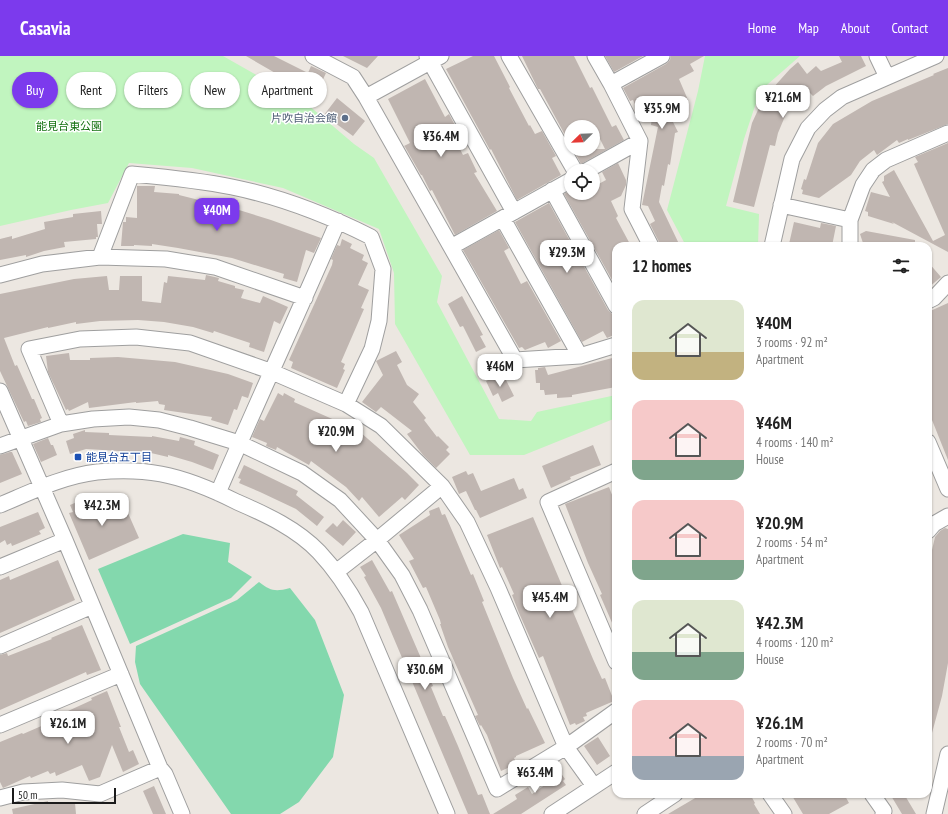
<!DOCTYPE html>
<meta charset="utf-8">
<style>
:root{--surface:#fff;--page:#f6f6f6;--text:#222;--muted:#767676;--accent:#7c3aed}
body{margin:0;font-family:"PT Sans Narrow","Noto Sans JP",sans-serif;background:var(--page);color:var(--text);height:100vh;display:flex;flex-direction:column;font-size:15px;white-space:nowrap}
*{box-sizing:border-box;margin:0}
p{font-size:13px;color:var(--muted)}
.icon{flex:none;width:22px;height:22px;fill:none;stroke:currentColor;stroke-width:2;stroke-linecap:round;stroke-linejoin:round}
.map{position:relative;flex:1;overflow:hidden}
.sheet{position:absolute;left:612px;top:186px;width:320px;height:556px;display:flex;flex-direction:column;background:var(--surface);border-radius:12px;box-shadow:0 1px 3px #0004}
.sheet>*{flex:none}
.hud{position:absolute;left:12px;top:16px;width:380px;height:36px;display:flex;gap:8px}
.needle{width:26px;rotate:247deg}
.buttons{position:absolute;left:564px;top:64px;display:grid;gap:8px}
.buttons a{display:grid;place-items:center;width:36px;height:36px;border-radius:50%;background:var(--surface);box-shadow:0 1px 3px #0004;font-size:20px}
.scale{position:absolute;left:12px;bottom:10px;width:104px;box-sizing:border-box;padding-left:4px;border:2px solid #1b1b1b;border-top:0;font-size:11px;line-height:14px;white-space:nowrap;color:#1b1b1b;-webkit-text-stroke:3px #fff;paint-order:stroke}
.price{position:absolute;translate:-50% -34px;padding:0 9px;border-radius:8px;background:#fff;color:#222;font-size:13px;line-height:26px;filter:drop-shadow(0 1px 2px #0008)}
.price::after{content:'';position:absolute;left:50%;top:24px;width:12px;height:9px;margin-left:-6px;background:inherit;clip-path:polygon(0 0,100% 0,50% 100%)}
.price.current{background:var(--accent);color:#fff}
ul{padding:0;list-style:none}
li{display:flex;align-items:center;gap:12px;height:100px;padding:0 20px}
li span{display:grid;place-items:center;flex:none;width:112px;height:80px;border-radius:12px;color:#555}
li>.icon{margin-inline-start:auto}
span .icon{width:48px;height:48px;fill:#fffc;stroke-width:1}
li b{font-size:17px}
h2{display:flex;justify-content:space-between;align-items:center;height:48px;padding:0 20px;font-size:17px}
.tag{padding:0 14px;border-radius:18px;background:var(--surface);box-shadow:0 1px 3px #0004;font-size:14px;line-height:36px}
.tag.current{background:var(--accent);color:#fff}
header{display:flex;align-items:center;gap:24px;box-sizing:border-box;height:56px;padding:0 20px;background:var(--accent);color:#fff}
header strong{font-size:19px}
nav{display:flex;gap:22px;margin-inline-start:auto;font-size:14px}
.map>svg:first-child{display:block}
.park{fill:#c1f5bf}
.pitch{fill:#83d8ad}
.building{fill:#c0b6b1}
.lines{fill:none;stroke-linecap:round;stroke-linejoin:round}
.minor-casing{stroke:#9f9f9f;stroke-width:17}
.minor{stroke:#fff;stroke-width:15}
.service-dot{fill:#5c6f8a;stroke:#fff;stroke-width:1.5}
.transit-dot{fill:#1a4fb4;stroke:#fff;stroke-width:1.5}
.labels{text-anchor:middle;dominant-baseline:central;stroke-width:3;stroke-linejoin:round;paint-order:stroke}
.service-label{font-size:11px;fill:#4e5e75;stroke:#fff;text-anchor:end}
.park-label{font-size:11px;fill:#147111;stroke:#fff}
.transit-label{font-size:11px;fill:#164399;stroke:#fff;text-anchor:start}
</style>
<header>
<strong>Casavia</strong>
<nav><a>Home</a><a>Map</a><a>About</a><a>Contact</a></nav>
</header>
<div class="map">
<svg width="948" height="758" viewBox="0 0 948 758">
<rect width="100%" height="100%" fill="#ece7e1"/>
<path class="park" d="M0 0H223L307 48 354 88 374 102 442 220 437 246 499 363 531 365 537 356 616 339V362L524 399H470L395 268 394 217 379 173 283 132 192 112 129 107 108 147 71 154 0 170Z
M705 0H800L760 35 744 83 726 150 759 158 758 190H686L667 154 698 35Z"/>
<path class="pitch" d="M183 478 230 487 228 506 252 521 231 542 130 588 98 513Z
M259 526C271 535 275 536 290 532L315 564 344 639 333 701 299 746 280 758H231L140 628 135 606 136 590 237 544Z"/>
<path class="building" d="M246 0H274L308 17 311 10 326 17 317 36 277 19V18Z
M343 0H378L367 12Z
M473 0H494L510 31 509 32 529 70 530 69 535 78 542 75 556 100 552 102 561 119 517 144 491 93 490 94 446 13Z
M522 0H574L590 32 592 31 612 71 616 69 624 84 581 108 573 93H605L594 71H571V90L540 33H538Z
M605 0H643L614 16Z
M671 0H704L690 8 694 15 679 23 688 44 684 45 686 51 681 53 685 60 673 66 678 76 675 77 670 109 668 108 664 130 662 129 659 146 680 190H661L650 168 655 165 648 150 642 149 658 71 651 69 652 61 643 65 633 44 630 45 623 32 666 8 670 4Z
M839 0H861L866 10 826 30 813 40 810 37 798 52 791 46 778 77 775 90 770 89 754 151 733 146 752 67 763 43 790 13 798 6 807 18 816 10 821 15 842 6Z
M948 12V68L908 84V83L899 87 897 84 877 99 874 94 860 105 851 119 819 142 802 138 803 134 801 133 804 123 806 124 818 87 833 68 872 45 934 19 933 18Z
M425 23 445 61 449 58 456 71 450 74 463 99 468 97 477 116 474 117 497 155 455 179 432 134 430 135 422 119H421L405 91 404 90 410 87 388 43Z
M337 42 365 65 353 80 324 59Z
M948 87V196L892 166 894 168 868 160V156L865 155 871 136 890 141 882 126 884 125V120L894 114 933 185 945 179 914 108 918 106 915 101Z
M618 107 626 124V129L621 140 611 145 618 160 616 162 631 190H616V231L564 138 571 134V137H593V131L606 124 602 116Z
M137 130H155L154 136 179 138V139L239 154 271 164 321 182 314 197 306 194 297 226 283 222 284 218 232 202 178 192 152 188V190L134 189V190H121L123 166H126V161L137 162Z
M549 147 608 254 612 258 616 259V278L607 282 603 275 582 286 515 166Z
M101 155 102 168H97L98 181H96V183L64 186 65 191 44 195 26 201V199L0 204V183L12 180V183L45 173 44 166 73 161V158Z
M794 166 820 172 821 167 836 170 832 190H792L793 188H789Z
M499 174 509 192 504 195 521 228 527 225 561 285 548 292 545 286 525 294 522 291 519 292 463 194Z
M866 175 915 184V190H864L860 178Z
M342 183 352 188 350 192 364 199 362 204 368 207 358 229 369 234 361 252 364 253 341 306 345 308 343 313 345 314 337 332 291 312 293 306 289 304 332 209 333 204 331 203 337 189 340 190Z
M928 206 941 221 928 232Z
M206 219 219 222 218 225 235 230V232L244 234 241 242 260 247 263 240 288 251 280 268 274 265 264 296 249 291 250 287 214 275 213 277 193 271 164 266 138 264 100 265 76 268V266L48 272V271L4 282 15 310 17 309 32 343H34L42 362 40 363 41 366 28 370 26 365 24 366 0 315V238L74 223 107 220 109 234H119L120 220H142V245L161 247 164 226 167 227 168 220 205 224Z
M462 240 483 279 480 280 486 291 476 296 463 270 460 271 448 248Z
M948 247V404L928 354V256Z
M396 295 402 306 397 309 407 329 419 338 413 346 426 362 424 364 437 381 438 380 449 391 446 394 450 398 436 412 423 399 407 378 412 375 381 351 376 356 362 346 383 319 376 305Z
M69 297 70 304H90V302L118 301 175 306 228 318 253 327 248 342 242 340 237 354 234 353 228 369 211 364 212 361 164 354 165 349 159 348 158 345 136 347V346L89 352 88 346 69 355 68 353 66 354 48 316 46 300Z
M616 301V331L572 339V341L557 342V338L545 339 544 334H540V327H536L535 314H538V312L545 311 548 319Z
M499 319 500 322 504 320 514 340 502 346 498 337 493 340 486 325Z
M278 337 283 340 284 337 295 343 294 346 339 366 347 372 350 369 360 376 407 417 419 429 405 444 402 441 379 461 362 441 359 445 346 431 311 405 309 409 277 391 276 394 266 390 267 387 252 381 260 363 264 365Z
M85 374V376L109 377V379L152 381V380L179 385 180 381 195 385 194 389 219 399 213 414 192 406 168 399V401L151 397 86 393 70 398 66 385 74 382 73 378Z
M48 382 51 389H53L57 399 41 406 33 388Z
M593 389 601 409 570 421 571 423 551 432 542 410Z
M10 396H12L22 418 0 427V399Z
M244 409 298 435 296 439 324 461 317 470 296 453 260 436 239 427 241 423 238 422Z
M466 415 468 419 473 417 481 435 514 422 519 434 523 432 527 442 480 462 476 454H475L466 435 459 438 452 421Z
M609 431 616 449V576L600 539 602 538 588 507 565 448Z
M91 440 97 453 105 449 107 455 124 448 139 482 89 504 69 457 73 456 70 449Z
M439 451 442 459 445 458 471 519 473 518 484 545 482 546 513 622 527 653 528 652 545 687 516 700V701L514 702 517 708 501 715 487 679 481 669 480 670 475 660 478 659 448 591 440 568H441L440 564 426 531 423 532 409 505 414 503 399 479 430 459 429 455Z
M38 456 45 472 39 475 41 478 12 490 11 487 7 489 5 484 0 487V471Z
M533 461 593 603 602 623 605 622 614 645 586 657 587 660 583 661 585 665 576 669 575 667 570 669 543 600 539 602 519 557 512 539 514 538 502 511 500 512 487 479Z
M343 464 356 476 343 490 325 475 333 467 337 471Z
M945 472 948 473V607L942 640 932 677 928 676V498L930 499 931 494H932L935 481 940 475Z
M58 504 75 544 0 577V524L9 520 10 524Z
M372 504 390 536 392 535 433 630 431 631 443 660H445L458 690 478 739 482 738 490 758H468L381 552 364 521 366 520 360 511Z
M82 569 101 614 87 619 86 616 0 654V599L7 597 8 600 52 583 51 582Z
M107 635 121 671H119L129 696 133 694 139 708 123 716 112 689 100 721 89 725 82 709 56 720 55 716 50 718 48 715 31 722 30 720 3 732 0 726V686L22 677 23 678 69 658 68 655 92 644 91 642Z
M598 681 610 700 597 709 584 690Z
M555 709 565 723 563 725 566 729 521 758H493L517 743 515 739 528 731 532 738 549 726 543 717Z
M154 730 166 758H153L143 735Z
M702 738H750L755 747 754 748 760 758H668Z
M791 738H844L849 747 829 758H803Z
M890 738H904L916 758H902Z
M48 745V747H75L76 758H13L12 753Z"/>
<g class="lines">
<defs>
<path id="minor" d="M313 0 353 21 366 41 515 304 580 300 616 289
M427 0 514 156
M509 0 575 115
M595 0 611 28 640 85 632 153 651 190
M877 0 887 21
M611 28 662 0
M366 41 441 0
M586 115 640 85
M552 134 616 250
M781 149 850 164
M503 163 580 300
M772 190 792 103 808 72 825 54 842 41 936 0
M850 190V164L863 129 873 114 886 104 948 77
M451 191 571 124
M100 201 132 118C165 121 199 124 232 131 281 141 327 159 371 181L383 213 379 265 372 293 346 348
M0 219 42 208 100 201 166 203 215 211 305 242
M928 245 934 242 948 227
M0 335 65 484 160 712 100 738 62 734 23 736 0 742
M928 386 948 433
M0 390 61 368
M616 415 548 446 616 606
M218 437C257 346 299 256 338 165
M0 449C31 436 63 420 97 416 118 414 140 414 161 418 188 423 213 434 237 446 267 459 297 473 319 496 336 514 349 534 361 556L447 758
M928 475 934 468 948 460
M0 511 65 484
M336 516 377 484 442 430
M0 590 92 550
M0 669 121 618
M160 712 165 718 182 758
M594 730 566 691 498 532 467 466 442 430 381 370 346 348 270 315 190 287 136 281 80 283 29 293 61 368 93 363 129 361 159 364 190 372 239 387 302 417 340 444 377 484 402 519 420 554 497 733 566 691 616 655
M770 738 784 758
M872 738 884 755 883 758
M552 758 616 716
M645 758 675 738
M934 758 948 698"/>
</defs>
<use href="#minor" class="minor-casing"/>
<use href="#minor" class="minor"/>
</g>
<circle class="service-dot" cx="345" cy="62" r="4"/>
<rect class="transit-dot" x="74" y="397" width="8" height="8" rx="2"/>
<g class="labels">
<g class="service-label">
<text x="337" y="62">片吹自治会館</text>
</g>
<g class="park-label">
<text x="69" y="70">能見台東公園</text>
</g>
<g class="transit-label">
<text x="86" y="401">能見台五丁目</text>
</g>
</g>
</svg>
<div class="buttons">
<a><svg class="needle" viewBox="-14 -14 28 28"><path d="M0-13l5 13h-10z" fill="#e53935"/><path d="M0 13l5-13h-10z" fill="#767676"/></svg></a>
<a><svg class="icon" aria-label="locate" viewBox="0 0 24 24"><circle cx="12" cy="12" r="6"/><path d="M12 2v4M12 18v4M2 12h4M18 12h4"/></svg></a>
</div>
<div class="scale">50 m</div>
<b class="price" style="left:783px;top:63px">¥21.6M</b>
<b class="price" style="left:662px;top:74px">¥35.9M</b>
<b class="price" style="left:441px;top:102px">¥36.4M</b>
<b class="price current" style="left:217px;top:176px">¥40M</b>
<b class="price" style="left:567px;top:218px">¥29.3M</b>
<b class="price" style="left:500px;top:332px">¥46M</b>
<b class="price" style="left:336px;top:397px">¥20.9M</b>
<b class="price" style="left:102px;top:471px">¥42.3M</b>
<b class="price" style="left:550px;top:563px">¥45.4M</b>
<b class="price" style="left:425px;top:635px">¥30.6M</b>
<b class="price" style="left:68px;top:689px">¥26.1M</b>
<b class="price" style="left:535px;top:738px">¥63.4M</b>
<div class="hud">
<a class="tag current">Buy</a>
<a class="tag">Rent</a>
<a class="tag">Filters</a>
<a class="tag">New</a>
<a class="tag">Apartment</a>
</div>
<section class="sheet">
<h2>12 homes<svg class="icon" aria-label="filters" viewBox="0 0 24 24"><path d="M4 7h16M4 17h16"/><circle cx="9" cy="7" r="2"/><circle cx="15" cy="17" r="2"/></svg></h2>
<ul>
<li><span style="background:linear-gradient(#dfe7d0 65%,#c2b280 0)"><svg class="icon" aria-label="home" viewBox="0 0 24 24"><path d="M3 11l9-7 9 7M6 9v11h12V9"/></svg></span><div><b>¥40M</b><p>3 rooms · 92 m²</p><p>Apartment</p></div></li>
<li><span style="background:linear-gradient(#f6c9c9 75%,#7fa58c 0)"><svg class="icon" aria-label="home" viewBox="0 0 24 24"><path d="M3 11l9-7 9 7M6 9v11h12V9"/></svg></span><div><b>¥46M</b><p>4 rooms · 140 m²</p><p>House</p></div></li>
<li><span style="background:linear-gradient(#f6c9c9 75%,#7fa58c 0)"><svg class="icon" aria-label="home" viewBox="0 0 24 24"><path d="M3 11l9-7 9 7M6 9v11h12V9"/></svg></span><div><b>¥20.9M</b><p>2 rooms · 54 m²</p><p>Apartment</p></div></li>
<li><span style="background:linear-gradient(#dfe7d0 65%,#7fa58c 0)"><svg class="icon" aria-label="home" viewBox="0 0 24 24"><path d="M3 11l9-7 9 7M6 9v11h12V9"/></svg></span><div><b>¥42.3M</b><p>4 rooms · 120 m²</p><p>House</p></div></li>
<li><span style="background:linear-gradient(#f6c9c9 70%,#9aa5b1 0)"><svg class="icon" aria-label="home" viewBox="0 0 24 24"><path d="M3 11l9-7 9 7M6 9v11h12V9"/></svg></span><div><b>¥26.1M</b><p>2 rooms · 70 m²</p><p>Apartment</p></div></li>
</ul>
</section>
</div>
